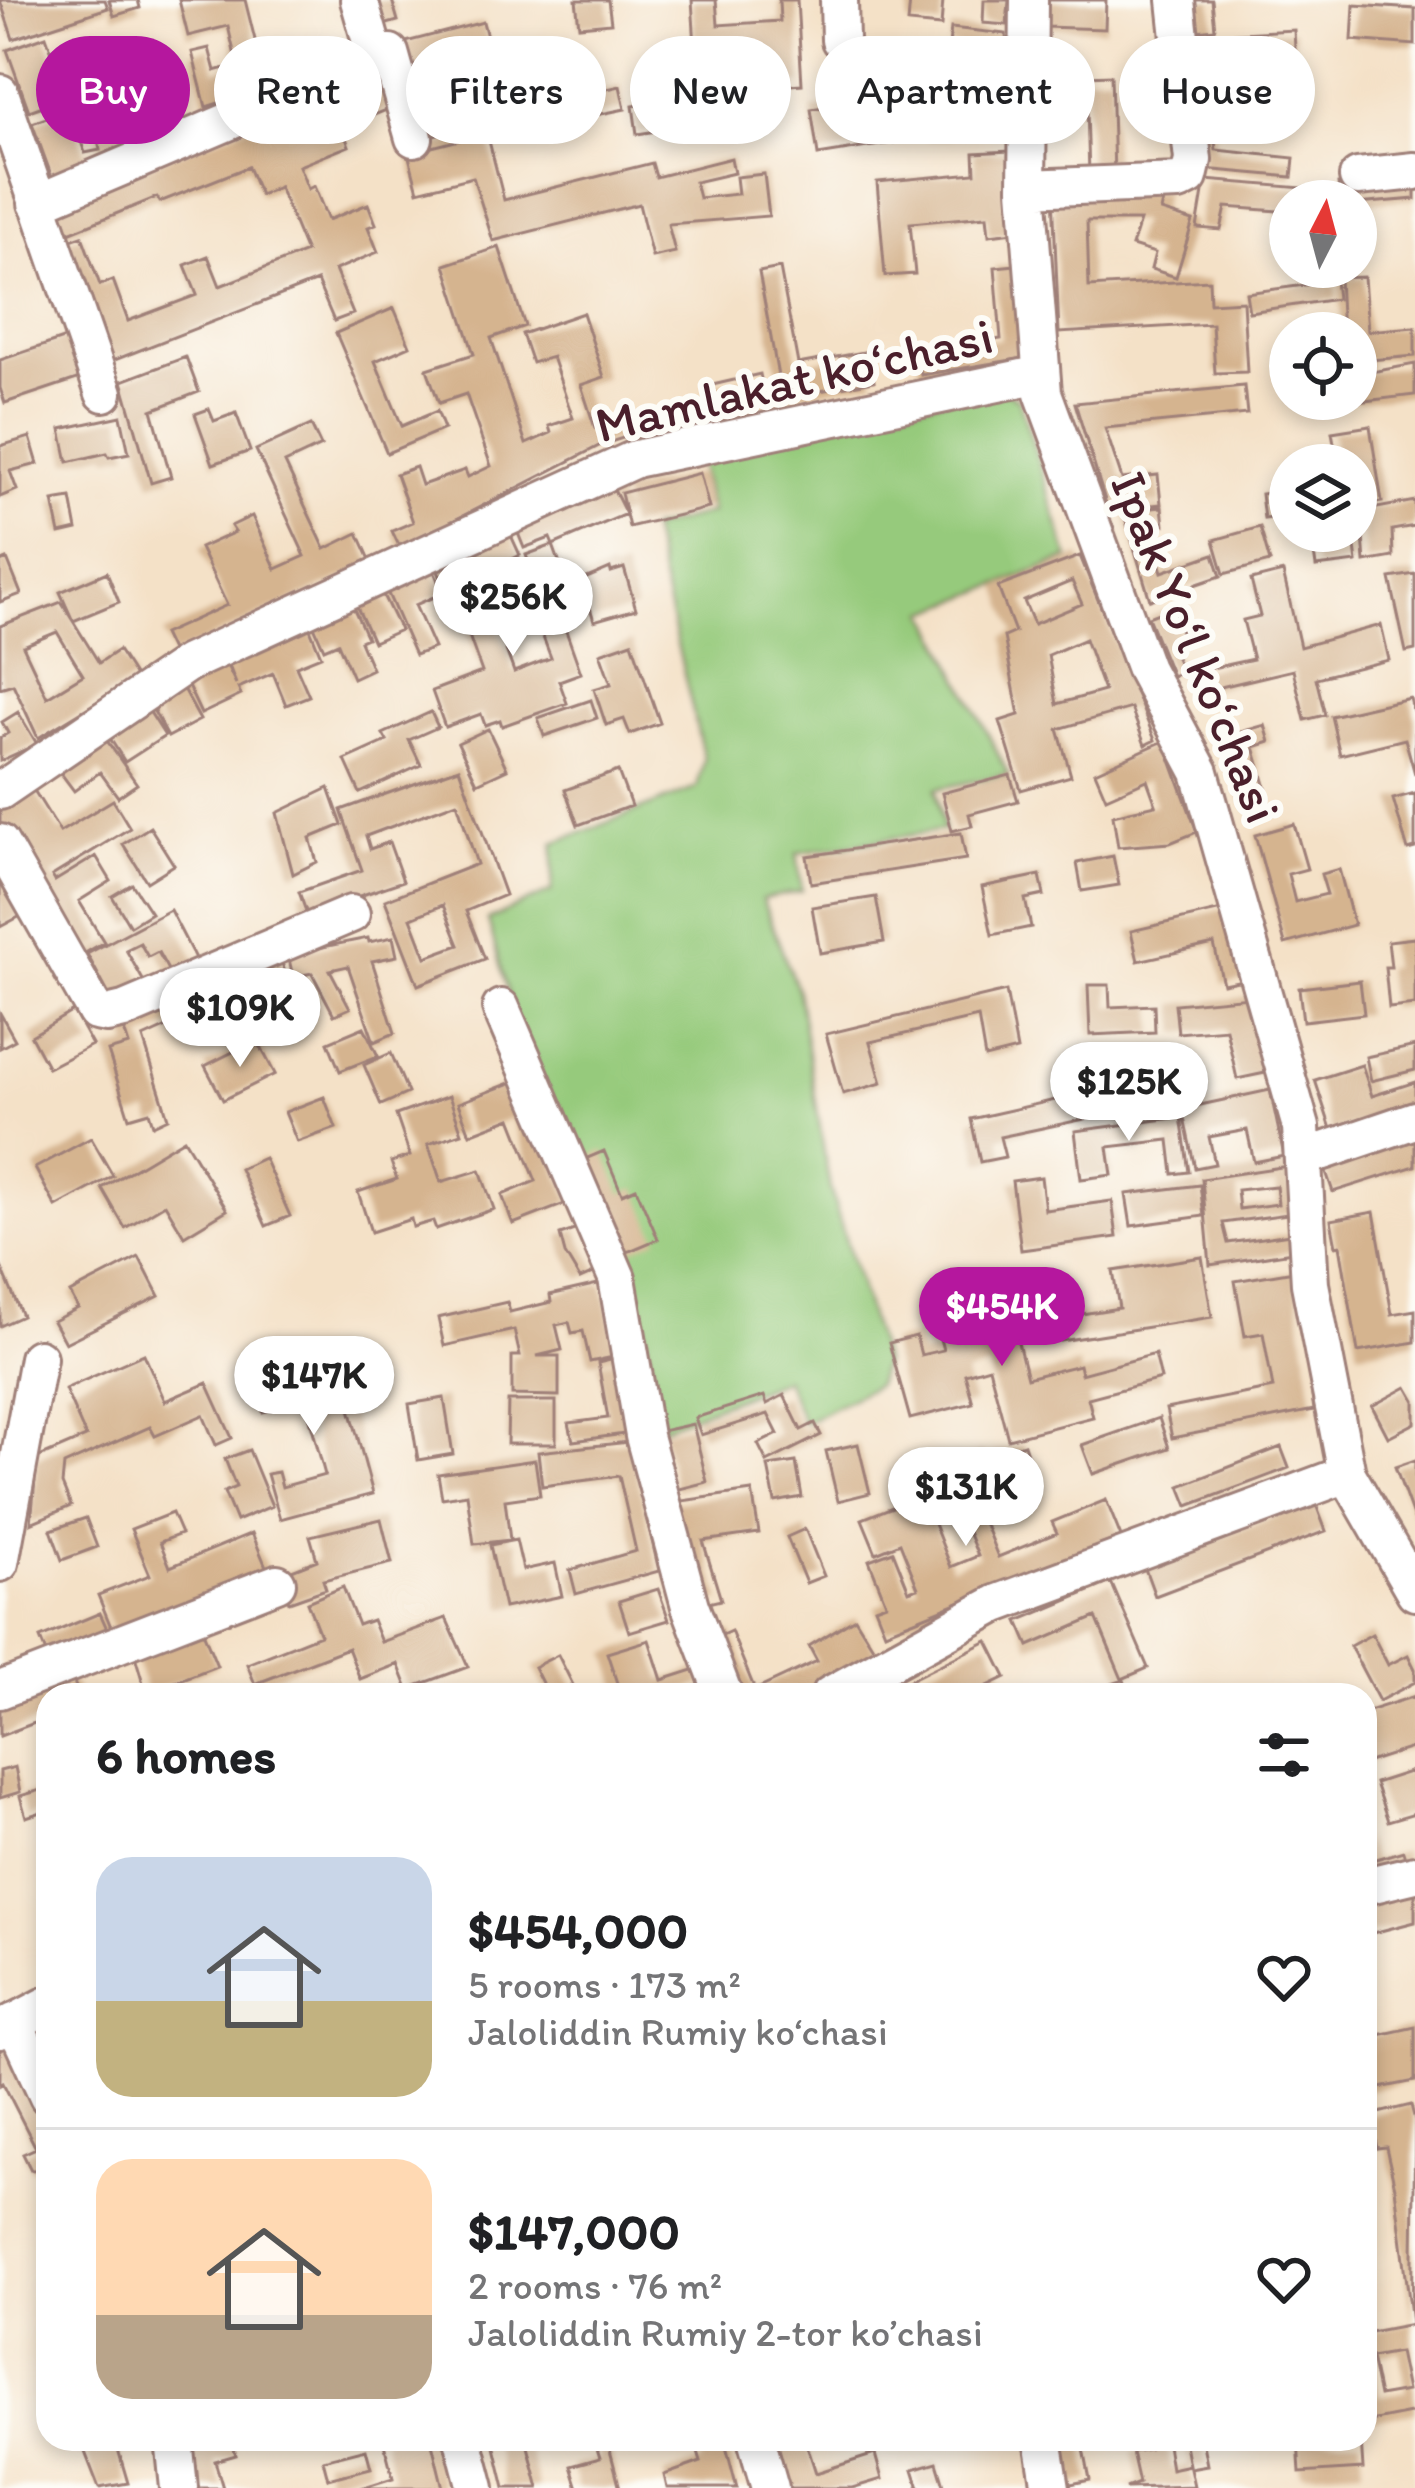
<!DOCTYPE html>
<meta charset="utf-8">
<style>
:root{--surface:#fff;--page:#f6f6f6;--text:#202124;--muted:#757577;--line:#e0e0e0;--accent:#b5179e}
body{margin:0;font-family:Itim,sans-serif;background:var(--page);color:var(--text);height:100vh;display:flex;flex-direction:column;font-size:45px;white-space:nowrap}
*{box-sizing:border-box;margin:0}
p{font-size:39px;color:var(--muted)}
.icon{flex:none;width:66px;height:66px;fill:none;stroke:currentColor;stroke-width:2;stroke-linecap:round;stroke-linejoin:round}
.map{position:relative;flex:1;overflow:hidden}
.side{position:absolute;left:36px;top:1683px;width:1341px;height:768px;display:flex;flex-direction:column;background:var(--surface);border-radius:36px;box-shadow:0 6px 18px #0003}
.side>*{flex:none}
.hud{position:absolute;left:36px;top:36px;width:1344px;height:108px;display:flex;gap:24px}
.needle{width:78px;rotate:6deg}
.fabs{position:absolute;left:1269px;top:180px;display:grid;gap:24px}
.fabs a{display:grid;place-items:center;width:108px;height:108px;border-radius:50%;background:var(--surface);box-shadow:0 6px 18px #0003;font-size:60px}
.price{position:absolute;translate:-50% -102px;padding:0 27px;border-radius:42px;background:#fff;color:#222;font-size:39px;line-height:78px;filter:drop-shadow(0 3px 6px #0008)}
.price::after{content:'';position:absolute;left:50%;top:72px;width:36px;height:27px;margin-left:-18px;background:inherit;clip-path:polygon(0 0,100% 0,50% 100%)}
.price.current{background:var(--accent);color:#fff}
ul{padding:0;list-style:none}
li{display:flex;align-items:center;gap:36px;height:300px;padding:0 60px}
li+li{border-top:3px solid var(--line)}
li span{display:grid;place-items:center;flex:none;width:336px;height:240px;border-radius:36px;color:#555}
li>.icon{margin-inline-start:auto}
span .icon{width:144px;height:144px;fill:#fffc;stroke-width:1}
li b{font-size:51px}
h2{display:flex;justify-content:space-between;align-items:center;height:144px;padding:0 60px;font-size:51px}
.pill{padding:0 42px;border-radius:54px;background:var(--surface);box-shadow:0 6px 18px #0003;font-size:42px;line-height:108px}
.pill.current{background:var(--accent);color:#fff}
.map>svg:first-child{display:block}
.green{fill:#96ca7b;stroke:#707453;stroke-width:3}
.building{fill:#d5b48f;fill-rule:evenodd}
.lines{fill:none;stroke-linecap:round;stroke-linejoin:round}
.minor-casing{stroke:#9f8079;stroke-width:42}
.minor{stroke:#fff;stroke-width:36}
.labels{text-anchor:middle;dominant-baseline:central;stroke-width:12;stroke-linejoin:round;paint-order:stroke}
.street-label{font-size:51px;fill:#4a1f2b;stroke:#fdfcf7}
</style>
<div class="map">
<svg width="1415" height="2488" viewBox="0 0 1415 2488">
<rect width="100%" height="100%" fill="#fdfcf7"/>
<filter id="ink" filterUnits="userSpaceOnUse"><feTurbulence type="fractalNoise" baseFrequency=".00833" numOctaves="2"/><feDisplacementMap in="SourceGraphic" scale="24" xChannelSelector="R" yChannelSelector="G"/><feConvolveMatrix kernelMatrix="1 2 1 2 8 2 1 2 1" color-interpolation-filters="sRGB"/></filter>
<filter id="wash" filterUnits="userSpaceOnUse"><feTurbulence type="fractalNoise" baseFrequency=".004" numOctaves="4" result="noise"/><feDisplacementMap in="SourceGraphic" scale="48" xChannelSelector="R" yChannelSelector="G"/><feGaussianBlur stdDeviation="2.7" result="paint"/><feColorMatrix in="noise" values="0 0 0 0 0 0 0 0 0 0 0 0 0 0 0 0 0 1.4 0 .05"/><feComposite in="paint" operator="in"/></filter>
<g filter="url(#wash)">
<rect width="100%" height="100%" fill="#f4e1c7"/>
<path class="green" d="M1000 387 1019 400 1069 558 927 612 1008 774 936 789 944 830 797 853 802 891 762 899 798 992 830 1189 883 1362 876 1385 803 1423 785 1379 661 1428 639 1295 580 1157 518 1032 488 920 552 891 554 843 697 788 704 759 650 529 711 513 698 453Z"/>
<g id="blocks">
<path class="building" d="M0 0H105L108 8 13 39Z
M109 0H138L140 8 114 16Z
M179 0H245L267 88 206 107 192 52 209 48 215 71 237 65 228 26 188 36Z
M372 0H392L398 21 380 26Z
M576 0H608L611 23 579 26Z
M692 0H716L718 25 780 21 779 0H797L802 84 698 92Z
M910 0H943L941 26 908 23Z
M984 0H1009L1007 25 983 23Z
M1046 0H1106L1105 29 1045 27Z
M1184 0H1212L1215 29 1187 32Z
M1354 5 1415 9V45L1352 40Z
M483 22 493 59 475 64 471 50 439 58 457 129 423 138 398 44Z
M951 28 1006 34 1010 126 983 127 980 84 945 86 950 138 927 140 919 63 983 67V49L949 45Z
M1294 30 1297 89 1272 91 1270 49 1189 54 1188 36Z
M46 36 68 97 29 111 7 50Z
M571 69 577 96 620 86 625 109 548 125 537 76Z
M380 73 394 107 342 128 349 146 299 166 308 189 314 186 328 220 368 204 376 224 368 227 378 252 335 270 353 314 334 321 317 281 107 363 62 243 82 236 100 285 113 280 128 321 197 295 185 265 208 256 220 286 306 252 279 187 260 195 248 167 160 202 157 197 59 237 47 207Z
M1111 75 1114 174H1089L1086 76Z
M1262 88 1265 119 1237 122 1233 91Z
M692 97 696 125 637 134 633 106Z
M917 100 923 138 818 155 811 109 836 105 837 113Z
M1210 100 1216 150 1294 158 1292 177 1204 169 1196 102Z
M70 110 85 153 100 150 97 136 119 129 125 144 160 131 157 124 167 121 169 128 57 191 32 123Z
M487 133 504 200 652 163 656 177 731 158 734 173 695 182 699 198 738 194 736 177 764 174 769 216 668 224 675 252 652 257 639 204 493 241 473 177 418 191 408 153Z
M1010 151 1015 232 989 235 987 216 910 223 915 274 885 276 877 182 975 173 974 153Z
M1415 177V199L1356 204V201H1340L1338 184Z
M1205 180 1304 188 1303 201H1290V223L1277 222 1278 211 1226 207 1221 230 1197 228Z
M1165 192 1161 211 1193 221 1176 277 1151 269 1155 253 1132 246 1140 221H1087L1089 287 1209 280 1210 303 1243 301 1247 372 1215 373 1212 324 1059 333 1053 193Z
M499 247 525 326 491 338 526 444 551 433 549 426 573 418 552 357 532 363 522 334 583 313 604 377 581 385 595 428 642 412 648 430 601 445 400 548 392 531 413 522 396 474 416 467 422 485 465 470 468 477 491 466 466 394 439 403 427 369 474 354 445 265Z
M1016 265 1024 358 921 375 917 352 1001 339 995 267Z
M780 268 798 364 869 351 874 381 782 398 759 272Z
M1364 277 1368 331 1415 327V356L1369 360 1370 368 1356 369V333H1342L1339 278Z
M1335 281 1337 299 1249 312 1246 293Z
M394 308 410 346 375 361 402 426 437 411 444 429 387 453 336 333Z
M72 336 86 376 5 403 0 388V360Z
M186 357 199 392 152 410 171 477 151 483 122 381Z
M1415 364V395L1356 402V375Z
M760 374 766 401 710 414 704 387Z
M1244 386 1247 414 1105 428 1122 479 1158 475 1161 504 1108 510 1075 403Z
M209 409 214 421 236 413 250 451 213 464 195 414Z
M121 416 129 453 109 457 107 453 68 462 61 429Z
M311 425 321 446 285 463 325 549 358 533 372 564 173 655 163 634 227 605 200 548 235 532 231 526 252 516 276 569 305 556 256 450Z
M1370 426 1382 502 1356 506V465H1338L1332 432Z
M30 437 38 464 10 471 17 490 0 497V446Z
M700 473 709 508 629 527 621 493Z
M611 484 626 514 553 545 550 538 524 548 514 523Z
M1290 490V516L1264 519 1261 494Z
M71 498 77 530 60 534 53 501Z
M1415 501V526L1392 530 1393 557 1365 562 1361 511Z
M1162 507 1164 525 1149 527 1162 572 1214 554 1221 576 1150 600 1123 511Z
M1260 527 1270 562 1224 574 1214 540Z
M509 531 520 555 493 569 498 581 468 595 452 559Z
M1311 531H1353L1357 562 1316 567Z
M553 545 566 581 550 586 581 673 559 681 567 703 502 726 500 720 485 725 481 714 445 727 432 691 482 672 459 608 487 598 514 672 551 658 527 595 539 590 526 555Z
M1080 556 1155 740 1145 745 1131 708 1058 729 1071 776 1021 790 1000 721 1019 715 1004 637 1015 632 998 587ZM1072 581 1082 604 1034 624 1024 601ZM1085 639 1104 691 1057 704 1048 655Z
M7 559 21 594 0 602V562Z
M450 560 465 597 451 603 436 566Z
M610 568 611 572 624 568 636 609 594 621 582 580Z
M433 569 443 593 415 605 434 648 415 655 386 589Z
M107 572 119 602 73 621 99 663 118 650 136 678 38 738 13 684 0 688V626L61 602 73 621 60 592ZM57 632 83 675 47 697 23 646Z
M1283 572 1300 647 1381 625 1389 660 1316 678 1325 715 1305 720 1293 670 1208 690 1203 670 1253 659 1243 620 1260 616 1251 580Z
M1415 574V650L1406 652 1390 578Z
M382 593 400 630 373 642 356 605Z
M353 607 367 638 360 641 372 669 353 678 338 643 324 649 313 624Z
M1171 608 1183 636 1169 641 1182 672 1172 676 1148 617Z
M308 624 321 656 296 666 309 696 286 705 273 673 238 688 241 695 201 714 184 678 224 659 236 684 226 658Z
M632 642 660 723 630 734 624 719 606 725 594 689 611 684 600 653Z
M181 685 200 720 168 737 149 702Z
M1410 698 1415 719V774L1405 739 1340 755 1331 716Z
M591 700 597 718 544 736 538 718Z
M146 706 165 736 125 762 106 732Z
M18 712 37 744 0 761V738L8 733 2 722Z
M431 712 438 727 409 740 421 765 360 793 345 760 387 741 383 734Z
M1265 725 1270 742 1254 747 1269 798 1243 805 1223 737Z
M488 729 507 769 477 783 458 743Z
M103 735 137 784 118 797 100 772 74 791 57 768Z
M1164 741 1197 832 1170 843 1118 847 1113 815 1156 805 1147 780 1106 798 1095 772Z
M459 768 505 895 466 911 485 959 418 985 385 900 477 864 457 802 366 836 370 849 389 842 403 881 307 914 299 892 362 870 341 810ZM443 905 459 945 426 957 411 918Z
M618 771 631 806 578 825 565 790Z
M1010 775 1018 801 969 814 972 826 952 831 942 793Z
M30 784 60 832 113 800 130 828 52 876 55 881 96 856 111 881 79 901 104 942 80 956 0 826V803Z
M329 788 342 825 310 838 317 862 293 874 277 813Z
M1415 793V848L1408 850 1393 799Z
M1294 824 1307 869 1288 874 1295 902 1327 894 1321 874 1339 869 1354 925 1285 944 1255 835Z
M150 827 174 865 147 882 123 844Z
M961 833 966 859 811 883 807 856Z
M0 855 30 911 0 927Z
M1113 856 1119 885 1082 891 1077 863Z
M1040 875 1044 895 1025 899 1031 927 992 935 982 887Z
M132 884 151 913 130 926 112 896Z
M876 897 884 942 820 953 812 907Z
M1226 909 1243 980 1223 984 1214 944 1138 961 1131 931Z
M170 910 199 966 173 979 158 952 148 957 140 943 126 950 148 989 115 1006 87 954Z
M393 937 397 956 372 961 395 1033 374 1042 348 966 330 970 350 1008 334 1015 312 973 293 977 288 954 368 938 369 942Z
M1415 938V1005L1389 1008 1385 967H1391L1388 941Z
M281 958 287 981 230 998 250 1040 235 1047 215 1005 143 1038 168 1118 153 1125 149 1112 129 1118 108 1051 129 1045 122 1024Z
M1360 981 1364 1014 1303 1021 1299 988Z
M1088 985H1109L1110 1007 1154 1005 1155 1032 1090 1035Z
M1006 991 1017 1050 985 1058 978 1017 870 1042 882 1083 843 1094 826 1034Z
M1249 997 1265 1073 1237 1079 1226 1029 1178 1033 1175 1004Z
M73 1011 92 1045 48 1068 31 1036Z
M0 1013 15 1040 0 1048Z
M364 1027 378 1056 340 1071 328 1042Z
M257 1040 275 1074 223 1100 205 1066Z
M1415 1046V1070L1371 1081 1366 1057Z
M391 1053 408 1093 381 1105 364 1065Z
M1110 1056 1114 1077 1074 1087 1069 1065Z
M1362 1065 1372 1096 1415 1082V1105L1332 1132 1315 1080Z
M521 1079 570 1202 513 1224 502 1195 536 1181 511 1118 470 1134 458 1103Z
M1270 1090 1284 1156 1254 1162 1247 1130 1209 1137 1215 1164 1195 1168 1182 1109Z
M1082 1094 1090 1118 1000 1137 1005 1157 980 1162 971 1119Z
M449 1096 462 1133 428 1144 441 1182 480 1170 494 1209 436 1229 433 1221 413 1227 411 1219 371 1232 358 1192 397 1179 391 1162 410 1156 396 1115Z
M324 1097 336 1128 297 1142 285 1112Z
M1181 1117 1189 1172 1173 1174 1169 1140 1108 1147 1112 1175 1081 1179 1075 1131Z
M1415 1129V1166L1333 1192 1322 1160Z
M91 1138 113 1176 56 1207 35 1168Z
M184 1139 227 1210 184 1236 165 1204 125 1228 102 1188Z
M604 1151 622 1194 636 1188 658 1239 625 1253 585 1159Z
M264 1158 290 1216 266 1226 240 1169Z
M1288 1166 1295 1213 1223 1223 1228 1243 1290 1234 1292 1252 1210 1265 1202 1179ZM1276 1186 1278 1204 1239 1209 1237 1190Z
M1041 1177 1045 1210 1112 1201 1117 1237 1021 1250 1012 1181Z
M1200 1185 1204 1216 1131 1226 1126 1194Z
M1374 1212 1392 1314 1415 1310V1342L1358 1352 1340 1245 1336 1246 1331 1220Z
M577 1229 598 1271 580 1279 565 1254 560 1235Z
M139 1257 159 1296 65 1343 53 1321 78 1308 70 1293Z
M1202 1257 1212 1317 1061 1341 1057 1318 1119 1308 1113 1271Z
M0 1264 22 1316 0 1326Z
M1294 1271 1314 1410 1172 1438 1166 1409 1273 1388 1263 1333 1245 1336 1235 1281Z
M602 1283 618 1356 590 1362 583 1331 572 1333 569 1322 556 1325 562 1350 537 1356H559V1396L512 1395V1356H520L514 1330 444 1346 438 1318 507 1302 510 1312 551 1302 550 1295Z
M969 1291 972 1302 1014 1291 1023 1325 1014 1327 1027 1378 1079 1365 1081 1374 1155 1354 1161 1379 1088 1398 1093 1417 1008 1439 989 1367 965 1374 973 1403 910 1419 889 1343 916 1336 921 1355 943 1350 930 1301Z
M304 1351 317 1398 345 1390 373 1494 280 1519 267 1474 278 1472 282 1487 325 1475 305 1401 263 1412 250 1366Z
M144 1354 165 1401 207 1383 232 1438 216 1445 203 1415 155 1436 150 1427 64 1465 62 1484 71 1506 31 1523 37 1458 86 1437 65 1389Z
M619 1358 632 1433 573 1441 569 1423 608 1418 598 1363Z
M1407 1387 1415 1401V1423L1388 1437 1372 1406Z
M784 1395 801 1430 815 1423 821 1435 767 1462 758 1444 778 1434 768 1414 701 1435 695 1418 764 1396 767 1404Z
M444 1398 453 1454 418 1460 409 1404Z
M508 1401H556V1444H507Z
M1159 1418 1169 1448 1093 1474 1082 1445Z
M693 1424 707 1482 676 1490 662 1431Z
M629 1442 659 1571 576 1594 570 1570 636 1551 619 1476 542 1486 538 1452Z
M858 1444 870 1493 838 1501 826 1451Z
M1024 1444 1037 1484 1003 1494 990 1455Z
M1281 1447 1289 1468 1188 1506 1180 1486Z
M249 1450 272 1506 236 1521 224 1492 236 1487 225 1459Z
M982 1452 993 1479 970 1488 998 1557 1057 1533 1052 1522 1106 1500 1121 1537 885 1632 875 1607 886 1603 869 1560 893 1551 909 1591 918 1588 900 1543 876 1553 862 1519 928 1493 940 1521 934 1524 951 1567 978 1556 942 1469Z
M535 1460 540 1495 505 1500 510 1540 474 1544 467 1494 442 1498 438 1474Z
M1415 1460V1519H1414L1395 1467Z
M796 1462 802 1497 775 1502 768 1466Z
M752 1491 759 1533 703 1541 721 1600 695 1606 668 1503Z
M1315 1502 1326 1531 1155 1596 1144 1566Z
M172 1513 181 1534 160 1542 170 1567 252 1533 269 1574 115 1637 98 1595 150 1575 131 1529Z
M86 1518 97 1547 62 1560 51 1530Z
M381 1519 392 1563 323 1580 326 1589 289 1602 279 1575 317 1560 310 1536Z
M805 1529 824 1576 806 1583 787 1537Z
M516 1540 523 1570 555 1563 562 1596 504 1608 490 1545Z
M1111 1582 1148 1668 1122 1679 1096 1617 1029 1646 1018 1621Z
M343 1587 358 1625 372 1620 381 1642 446 1618 468 1667 408 1689 398 1664 360 1679 348 1648 255 1684 247 1664 320 1635 307 1602Z
M658 1589 669 1620 629 1632 619 1601Z
M100 1613 111 1638 50 1663 40 1638Z
M855 1618 876 1652 801 1695H729L707 1642 731 1631 755 1690 817 1661 809 1646Z
M203 1632 217 1666 146 1693 135 1656Z
M1372 1634 1388 1665 1408 1655 1415 1669V1682L1379 1701 1350 1646Z
M649 1640 662 1680 696 1669 702 1684 667 1695H621L607 1653Z
M988 1641 1006 1677 969 1695H880Z
M558 1655 578 1695H548L534 1667Z
M1124 1680 1129 1695H1083V1694Z
M74 1682 79 1695H48V1718L0 1736V1704Z
M1415 1696V1747L1365 1763V1712Z
M15 1767 20 1792 0 1798V1771Z
M1412 1771 1415 1813 1388 1821 1375 1783Z
M48 1788V1810L26 1817 20 1796Z
M1365 1838 1373 1860 1403 1851 1408 1867 1365 1879Z
M1415 1892V1922L1365 1935V1905Z
M1415 2027V2081L1365 2091V2038Z
M7 2044 48 2126V2169L31 2170 23 2154 36 2148 3 2083 0 2085V2047Z
M1411 2105 1415 2121 1412 2323 1395 2188 1386 2147 1377 2148 1370 2115Z
M1412 2324 1415 2412 1365 2422V2333ZM1399 2352 1407 2391 1379 2396 1371 2357Z
M80 2439H115L128 2483 99 2488Z
M181 2439H207V2445L231 2439 236 2455 215 2461 223 2488H193Z
M383 2439H431L443 2488H361L393 2478Z
M493 2439H526L539 2488H505Z
M594 2439H607L620 2488H578L571 2466 600 2458Z
M694 2439H724L737 2488H667L664 2475 701 2462Z
M771 2439H805L816 2473 875 2454 882 2479 852 2488H787Z
M1057 2439H1082L1090 2480 1066 2485Z
M1146 2439H1166L1171 2469 1189 2465 1184 2439H1202L1207 2465 1190 2468 1194 2486 1126 2488 1139 2483 1132 2452 1148 2449Z
M1298 2439H1361L1363 2469 1300 2473Z
M366 2449 371 2468 328 2479 323 2460Z
M937 2462 945 2488H919L913 2469Z"/>
</g>
</g>
<g filter="url(#ink)">
<use href="#blocks" fill-opacity="0" stroke="#9f8079" stroke-width="3"/>
<g class="lines">
<defs>
<path id="minor" d="M359 0 376 59
M839 0 840 40
M1029 0 1027 188 1043 393 1145 669 1200 772 1301 1127 1310 1284 1347 1474 1415 1592
M0 93 104 393
M1358 177 1415 171
M1027 188 1179 182 1189 177 1193 160 1176 0
M37 203 390 53 414 138
M0 791 188 663 635 459 1041 374
M0 843 96 1012 107 1014 124 1010 351 914
M501 1008 617 1278 644 1436 690 1606 724 1695
M1303 1158 1415 1120
M0 1563 38 1358
M0 1690 277 1583
M830 1695 996 1604 1347 1474
M1365 1886 1415 1874
M14 2022 48 2096
M0 2030 48 2005
M174 2439 179 2488
M463 2439 476 2488
M756 2439 770 2488
M1043 2439 1051 2488"/>
</defs>
<use href="#minor" class="minor-casing"/>
<use href="#minor" class="minor"/>
</g>
</g>
<g class="labels">
<g class="street-label">
<text transform="translate(794 380) rotate(-13)">Mamlakat koʻchasi</text>
<text transform="translate(1196 647) rotate(68)">Ipak Yoʻl koʻchasi</text>
</g>
</g>
</svg>
<div class="fabs">
<a><svg class="needle" viewBox="-14 -14 28 28"><path d="M0-13l5 13h-10z" fill="#e53935"/><path d="M0 13l5-13h-10z" fill="#757577"/></svg></a>
<a><svg class="icon" aria-label="locate" viewBox="0 0 24 24"><circle cx="12" cy="12" r="6"/><path d="M12 2v4M12 18v4M2 12h4M18 12h4"/></svg></a>
<a><svg class="icon" aria-label="layers" viewBox="0 0 24 24"><path d="M12 4l9 5-9 5-9-5zM3 14l9 5 9-5"/></svg></a>
</div>
<b class="price" style="left:513px;top:659px">$256K</b>
<b class="price" style="left:240px;top:1070px">$109K</b>
<b class="price" style="left:1129px;top:1144px">$125K</b>
<b class="price current" style="left:1002px;top:1369px">$454K</b>
<b class="price" style="left:314px;top:1438px">$147K</b>
<b class="price" style="left:966px;top:1549px">$131K</b>
<div class="hud">
<a class="pill current">Buy</a>
<a class="pill">Rent</a>
<a class="pill">Filters</a>
<a class="pill">New</a>
<a class="pill">Apartment</a>
<a class="pill">House</a>
</div>
<section class="side">
<h2>6 homes<svg class="icon" aria-label="filters" viewBox="0 0 24 24"><path d="M4 7h16M4 17h16"/><circle cx="9" cy="7" r="2"/><circle cx="15" cy="17" r="2"/></svg></h2>
<ul>
<li><span style="background:linear-gradient(#c9d6e8 60%,#c2b280 0)"><svg class="icon" aria-label="home" viewBox="0 0 24 24"><path d="M3 11l9-7 9 7M6 9v11h12V9"/></svg></span><div><b>$454,000</b><p>5 rooms · 173 m²</p><p>Jaloliddin Rumiy koʻchasi</p></div><svg class="icon" aria-label="heart" viewBox="0 0 24 24"><path d="M12 20l-8-8c-3-5 5-10 8-4 3-6 11-1 8 4z"/></svg></li>
<li><span style="background:linear-gradient(#ffd9b3 65%,#b9a48a 0)"><svg class="icon" aria-label="home" viewBox="0 0 24 24"><path d="M3 11l9-7 9 7M6 9v11h12V9"/></svg></span><div><b>$147,000</b><p>2 rooms · 76 m²</p><p>Jaloliddin Rumiy 2-tor koʼchasi</p></div><svg class="icon" aria-label="heart" viewBox="0 0 24 24"><path d="M12 20l-8-8c-3-5 5-10 8-4 3-6 11-1 8 4z"/></svg></li>
</ul>
</section>
</div>
